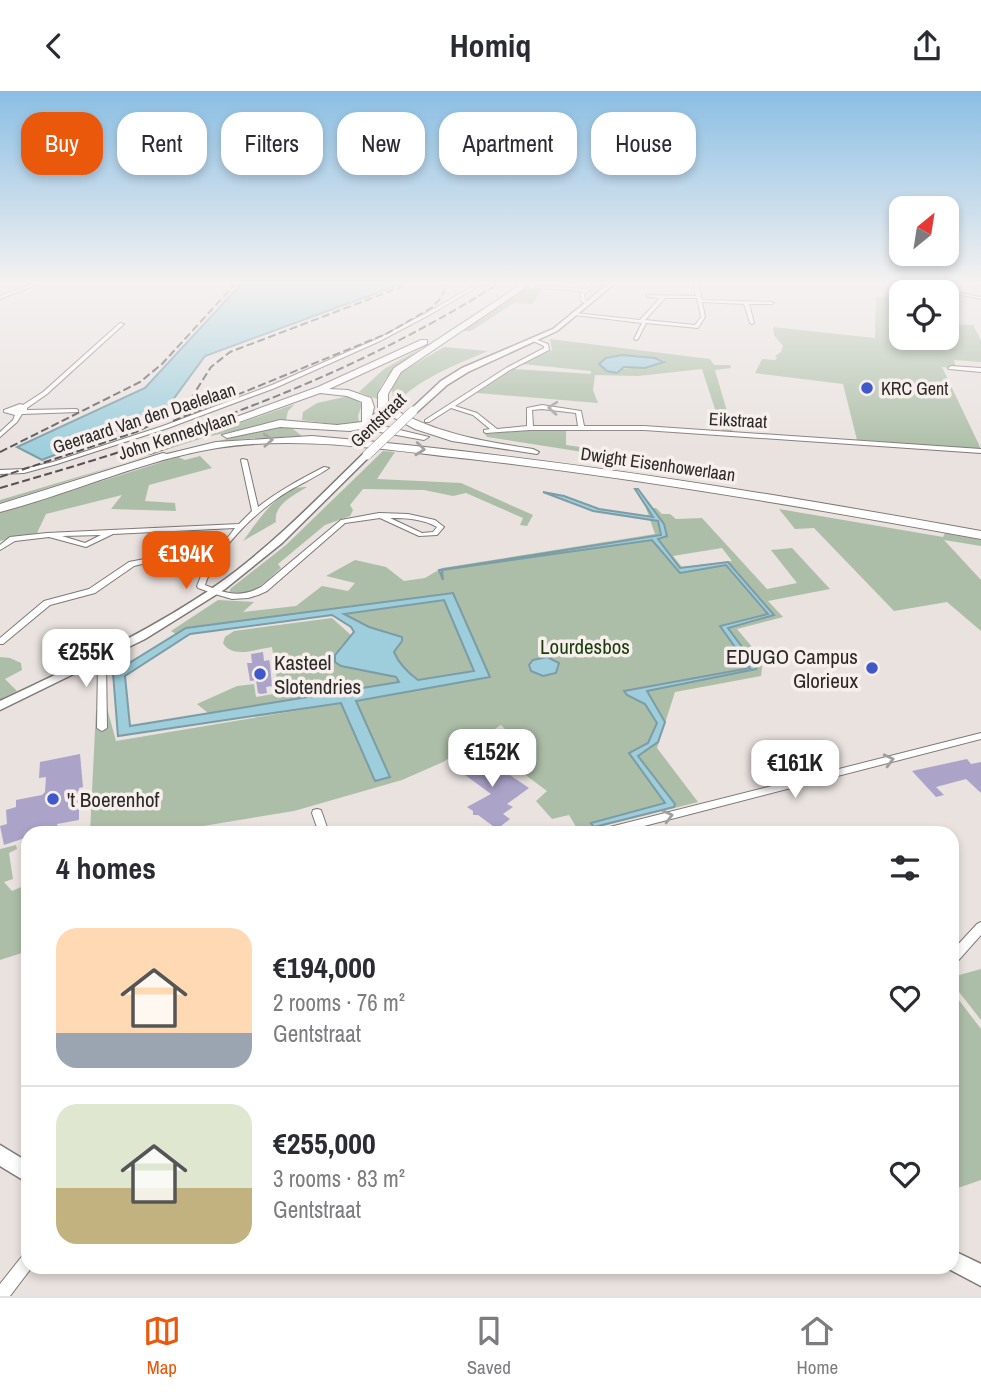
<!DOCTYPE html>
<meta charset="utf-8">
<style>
:root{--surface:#fff;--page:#f2f2f3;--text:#2b2b33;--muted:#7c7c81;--line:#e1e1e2;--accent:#ea580c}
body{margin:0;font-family:"Archivo Narrow",sans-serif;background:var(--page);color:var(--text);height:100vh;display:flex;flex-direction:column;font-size:26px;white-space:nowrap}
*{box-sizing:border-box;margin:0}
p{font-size:23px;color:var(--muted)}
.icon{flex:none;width:38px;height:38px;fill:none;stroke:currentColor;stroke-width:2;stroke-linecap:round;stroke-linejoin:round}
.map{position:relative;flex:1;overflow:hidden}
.panel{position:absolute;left:21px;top:735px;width:938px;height:448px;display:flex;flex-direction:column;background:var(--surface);border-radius:21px;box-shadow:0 4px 10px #0003}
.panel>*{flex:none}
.top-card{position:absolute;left:21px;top:21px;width:940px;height:63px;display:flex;gap:14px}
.needle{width:46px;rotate:30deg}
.fabs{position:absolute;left:889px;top:105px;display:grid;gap:14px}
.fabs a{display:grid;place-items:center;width:70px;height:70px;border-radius:14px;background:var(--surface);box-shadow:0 4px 10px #0003;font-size:35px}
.price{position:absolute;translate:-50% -60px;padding:0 16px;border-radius:14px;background:#fff;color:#222;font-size:23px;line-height:46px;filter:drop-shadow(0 2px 4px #0008)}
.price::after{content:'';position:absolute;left:50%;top:42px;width:21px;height:16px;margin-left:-10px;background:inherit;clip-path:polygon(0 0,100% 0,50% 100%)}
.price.on{background:var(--accent);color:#fff}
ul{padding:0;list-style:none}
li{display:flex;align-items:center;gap:21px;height:175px;padding:0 35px}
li+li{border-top:2px solid var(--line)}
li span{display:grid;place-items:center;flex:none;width:196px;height:140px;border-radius:21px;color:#555}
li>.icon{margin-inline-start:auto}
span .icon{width:84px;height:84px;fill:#fffc;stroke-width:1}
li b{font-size:30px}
h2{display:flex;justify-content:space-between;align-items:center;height:84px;padding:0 35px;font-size:30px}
.chip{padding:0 24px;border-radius:21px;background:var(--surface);box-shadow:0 4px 10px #0003;font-size:24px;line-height:63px}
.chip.on{background:var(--accent);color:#fff}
header{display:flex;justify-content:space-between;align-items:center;height:91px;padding:0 35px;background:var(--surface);font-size:32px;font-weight:800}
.tabs{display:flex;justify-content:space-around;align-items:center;height:98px;border-top:2px solid var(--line);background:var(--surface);font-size:19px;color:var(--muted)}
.tabs a{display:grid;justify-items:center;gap:4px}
.tabs .on{color:var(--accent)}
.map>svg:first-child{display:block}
.green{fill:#acbea7;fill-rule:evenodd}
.water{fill:#9ecedc;stroke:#7c9ca6;stroke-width:2;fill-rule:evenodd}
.building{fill:#aba3c8}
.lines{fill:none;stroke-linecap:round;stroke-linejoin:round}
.street-casing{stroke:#7f7876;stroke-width:2}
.secondary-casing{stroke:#7f7876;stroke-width:3}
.highway-casing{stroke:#7f7876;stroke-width:2}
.street{fill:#fff;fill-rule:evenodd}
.secondary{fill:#fff;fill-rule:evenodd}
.highway{fill:#fff;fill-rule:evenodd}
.rail{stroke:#575352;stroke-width:2;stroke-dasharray:8 3.5;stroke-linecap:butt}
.secondary-bridge-casing{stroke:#7f7876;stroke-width:10;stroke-linecap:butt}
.secondary-bridge{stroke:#fff;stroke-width:9}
.oneway{stroke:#a09f9e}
.poi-dot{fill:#3f58ca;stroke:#f6efec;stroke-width:2.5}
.labels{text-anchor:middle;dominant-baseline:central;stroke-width:7;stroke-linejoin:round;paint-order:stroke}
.far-poi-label{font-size:18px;fill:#2c2928;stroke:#f6efec;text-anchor:start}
.far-street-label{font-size:18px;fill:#2c2928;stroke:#f6efec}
.park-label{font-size:21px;fill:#1a3c0c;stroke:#f6efec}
.poi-label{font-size:21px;fill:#2c2928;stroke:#f6efec;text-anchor:start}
</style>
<header><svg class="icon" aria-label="back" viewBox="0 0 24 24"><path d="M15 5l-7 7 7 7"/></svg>Homiq<svg class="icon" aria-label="share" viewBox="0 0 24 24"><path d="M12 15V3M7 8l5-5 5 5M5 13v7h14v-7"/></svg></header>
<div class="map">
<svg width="981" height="1205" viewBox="0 0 981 1205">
<rect width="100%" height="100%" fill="#e9e2df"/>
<path class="green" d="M528 196 542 198 532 213 514 212 471 240H461Z
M876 206 901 208V247H947V233L973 234 981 249V271L954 269 956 277 942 276 981 358 857 349 843 293 755 282 762 268 775 269 777 267 775 265 781 261 783 255 774 244 773 236 875 247Z
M483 217 486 218C457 237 380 273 377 308L359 301 384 278 425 255Z
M550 248 710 268 714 274H730L731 277 715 279 733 341 722 340 702 278 638 285 595 284 593 299 598 312 477 302 514 278 591 283V280L523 273 552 259ZM622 264 664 269 662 272C645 275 622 280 605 278L603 274Z
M444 256 488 260C453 275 420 287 394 314L392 298 400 282Z
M349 305 362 313 358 325 359 331 340 334 302 329 303 321 317 312Z
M295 313 288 320 286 329 206 346 0 412V409L125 372Z
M289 335 302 345 242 348 189 358 245 343Z
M535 338 566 339V354L684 371 679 376 487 346 485 343Z
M383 360 395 361 377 388 461 392 533 424 527 435 520 434 523 427 466 402 453 405 424 399 363 398 350 414 353 419 350 425 325 434 278 473 281 477C267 489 250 509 230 501V498L286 454Z
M200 365 212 377 149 394 145 410 175 412 176 420 111 418 122 404 46 423 37 442 0 450V422L178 366 185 369Z
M307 396C294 404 273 414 276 431L243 450C257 432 279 394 307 396Z
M646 417H656L662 423H670L676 428 702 427 767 498 797 492 771 459 792 457 830 498 768 510 783 526 737 538 763 569 761 585 675 601 657 657 698 711 579 741 569 724 552 728 536 710 547 700 488 656 509 642 501 634 443 671 402 689 294 720 167 741 90 742 96 619 107 617 116 650 342 612 376 690 390 685 356 610 490 586 453 502 186 537 176 543 171 540 218 509 254 511 243 521 296 515 322 495 348 500 355 492 326 485 355 469 386 476 404 490 425 487 442 477 655 443ZM722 457 732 470 682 476 673 465Z
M779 418 943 446 945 442 981 449V455L944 449 981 489V540L947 511 894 520 814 437 795 438Z
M444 509 474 580 418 589C407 581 399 573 394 561L402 550V546L369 536 343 523Z
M332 527 352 545 340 556 341 575C358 578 389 578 400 591L208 622 197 613 237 595 254 593 256 606 279 602 272 556C257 558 232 568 223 552L225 546 234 540Z
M0 566 10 567 21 572 22 579 5 588 17 600 0 609Z
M16 754 17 758 9 762 13 788 4 791 12 800 28 793V860L0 869V758Z
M981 878V929L952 892V886Z
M952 900 981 938V1089L952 1099Z"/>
<path class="water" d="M241 193H401L205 265 164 321 42 369 17 356 145 297Z
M622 264 655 267 664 271 645 277 624 276 617 282 607 280 599 273 606 267Z
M635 398H638L664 433 667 445 658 448 680 477 728 471 774 524 728 537 757 576 756 578 647 600 665 631 658 651 638 665 675 713 674 716 594 736 591 732 665 712 629 662 648 652 657 632 645 613 627 604 624 600 750 577 720 535 768 523 726 474 680 482 652 449 442 479 443 489 439 479 661 444 658 430 593 420 543 401 564 405 599 418 653 426Z
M453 502 490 586 356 610 390 686 375 690 341 612 118 645 113 582 186 537ZM444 509 474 580 418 589C407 581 399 573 394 561L402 550V546L369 536 344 523ZM332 524 351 536 354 541 335 564V571L341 575 396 586 399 591 130 635 125 585 190 543Z
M547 566 559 572 556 582 543 585 531 580 529 574 533 569Z"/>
<path class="building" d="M263 561 264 570 269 569 270 573 272 595 266 596 267 602 261 603 258 602 256 589 250 590 247 572H252L251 563Z
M488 657 494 661 485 667 529 697 507 713 513 716 503 723 510 728 497 738 478 724H473V720L467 716 491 703 457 678Z
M80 663 83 696 79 697V729L57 733 60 742H28V746L4 754 0 735 7 733 6 719 16 716V709L42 704 45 701 46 686 39 687 40 671Z
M967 668 971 673 981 671V702L966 688 936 696 944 704 936 706 912 680Z"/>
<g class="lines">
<defs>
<path id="street" d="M33 193H38L0 208V205Z
M477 193H482L431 223 380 250 275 297 168 337 57 373 24 382 0 383V379L24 378 53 371 163 335 272 294 377 248 428 221Z
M598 193H603L588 200 584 203 585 209 590 212 588 213 581 210 580 203 582 200 538 197 536 196 538 195 585 198Z
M694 193H698L702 209 772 211 774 212 772 213H749L754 232 752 233 750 232 744 213 702 211 705 226 698 237 646 232 638 248 636 249 634 248 642 232 575 224 573 223 575 222 640 229 660 207 648 206 646 204 696 205ZM665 207H697L701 226 695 234 645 229Z
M907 193H915L981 206V208Z
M120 232 124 233 47 303 27 317V319L76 318 78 319V321L22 323 17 331 0 346V341L13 329 15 324 4 321V319L20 313 23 314 43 301Z
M535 248 548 253 549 259 510 279 455 315 477 322 497 338 527 335V317L542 314 581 320 584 335H644L981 358V362L644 339H530L486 342 484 341V339L490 338 473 324 451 317 429 331H425V329L506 277 544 257V255L533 250V249ZM542 318 576 322 578 335H533L532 319Z
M951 275 981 277V281L949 278 948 277Z
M242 368 247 369 258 416C278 400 301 388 324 376L329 377C316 386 300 393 287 401 256 420 216 459 205 494 226 503 240 507 261 496L341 429 379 422 408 423 435 429 444 436 437 444 419 445 380 427 345 432 267 500 258 504 248 507 232 508 215 503 198 497 197 495 201 485 210 470 150 471 134 475 95 502 50 514 3 553H0V547L44 510 89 498 129 471 150 467 213 466 235 437 113 443 86 456 49 446 15 450 0 459V454L10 446 47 442 239 433 252 420 241 369ZM390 427C407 427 423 428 437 436L433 441 422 442ZM101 444 85 452 62 445Z
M102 568 106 571 107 637 102 640 97 637 98 571Z
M981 642V648L617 742H597L598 739 602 738Z
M317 718 321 719 322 722 329 742H319L312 722 313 719Z
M981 831V844L956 872 952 873V860L977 833Z
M28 1162V1176H32L10 1205H0V1193L23 1164Z"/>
<path id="secondary" d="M608 193H614L557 240 468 281 447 294 416 322 409 320 441 290 462 277 553 238Z
M364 362 371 364 282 452 225 498 145 548 0 619V610C74 575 149 541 217 494 271 456 317 408 364 362Z
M0 1054 28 1071V1092L0 1075Z
M952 1159 981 1173V1195L945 1176H952Z"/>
<path id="highway" d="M522 193H531L401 281 388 303V315C434 342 481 350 533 358L539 361 537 363 452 350 415 338 387 323 377 332 383 335 429 346 424 349 380 341 369 336 350 340 280 336 227 347 222 344 280 329 337 334 362 331V311L347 305 320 302 150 363 140 361 318 296 421 249H427V253L329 298 348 299 371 307 374 316 372 325 378 320V303L394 277Z
M312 345C537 364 759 400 981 440V448C811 417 641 388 470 368 386 359 301 344 217 357 143 369 73 402 0 421V413L163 362 167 363 216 351Z"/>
</defs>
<use href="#street" class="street-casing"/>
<use href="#secondary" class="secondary-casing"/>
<use href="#highway" class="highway-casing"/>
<use href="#street" class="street"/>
<use href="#secondary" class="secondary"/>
<use href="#highway" class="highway"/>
<path class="rail" d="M173 330 386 243 431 217 441 207 447 193
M0 361 140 291 162 273 235 193
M0 386 136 341 168 326 190 309 211 276 230 261 409 193
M0 397C177 346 341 292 498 193"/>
<defs>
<path id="secondary-bridge" d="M367 364 413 320"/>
</defs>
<use href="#secondary-bridge" class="secondary-bridge-casing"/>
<use href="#secondary-bridge" class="secondary-bridge"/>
</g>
<defs><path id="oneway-chevron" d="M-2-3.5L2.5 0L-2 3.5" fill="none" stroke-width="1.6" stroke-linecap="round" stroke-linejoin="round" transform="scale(1.75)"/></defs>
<g class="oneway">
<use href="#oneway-chevron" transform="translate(553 317) rotate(-176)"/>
<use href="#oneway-chevron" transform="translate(268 349) rotate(-3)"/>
<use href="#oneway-chevron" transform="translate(420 358) rotate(6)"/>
<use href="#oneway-chevron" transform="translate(889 669) rotate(-14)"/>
<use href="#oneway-chevron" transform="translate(668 725) rotate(-14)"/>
</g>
<linearGradient id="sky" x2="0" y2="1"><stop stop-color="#8abee3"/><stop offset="0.53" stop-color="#f5f2f1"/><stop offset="1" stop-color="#f5f2f1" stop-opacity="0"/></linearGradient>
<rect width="981" height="362" fill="url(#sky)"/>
<g class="poi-dot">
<circle cx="867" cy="297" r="7"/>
<circle cx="872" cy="577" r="7"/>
<circle cx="260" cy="583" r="7"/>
<circle cx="53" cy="708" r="7"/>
</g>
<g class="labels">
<g class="far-poi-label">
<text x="881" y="297">KRC Gent</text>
</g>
<g class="far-street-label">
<text transform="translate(144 327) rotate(-18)">Geeraard Van den Daelelaan</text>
<text transform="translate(378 329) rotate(-44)">Gentstraat</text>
<text transform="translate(738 329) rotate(3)">Eikstraat</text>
<text transform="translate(177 344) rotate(-18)">John Kennedylaan</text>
<text transform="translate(658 373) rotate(8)">Dwight Eisenhowerlaan</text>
</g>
<g class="park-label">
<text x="585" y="555">Lourdesbos</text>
</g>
<g class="poi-label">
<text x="858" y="565" text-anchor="end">EDUGO Campus<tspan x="858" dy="24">Glorieux</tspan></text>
<text x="274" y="571">Kasteel<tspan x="274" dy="24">Slotendries</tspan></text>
<text x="67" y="708">'t Boerenhof</text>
</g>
</g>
</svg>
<div class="fabs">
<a><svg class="needle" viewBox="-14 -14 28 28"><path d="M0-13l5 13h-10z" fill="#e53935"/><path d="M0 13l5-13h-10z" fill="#7c7c81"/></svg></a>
<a><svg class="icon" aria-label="locate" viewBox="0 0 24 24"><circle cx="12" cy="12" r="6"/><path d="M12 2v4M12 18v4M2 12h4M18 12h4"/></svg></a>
</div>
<b class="price on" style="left:186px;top:500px">€194K</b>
<b class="price" style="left:86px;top:598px">€255K</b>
<b class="price" style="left:492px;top:698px">€152K</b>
<b class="price" style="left:795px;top:709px">€161K</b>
<div class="top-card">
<a class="chip on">Buy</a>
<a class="chip">Rent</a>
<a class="chip">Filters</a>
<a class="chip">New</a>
<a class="chip">Apartment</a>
<a class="chip">House</a>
</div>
<section class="panel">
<h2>4 homes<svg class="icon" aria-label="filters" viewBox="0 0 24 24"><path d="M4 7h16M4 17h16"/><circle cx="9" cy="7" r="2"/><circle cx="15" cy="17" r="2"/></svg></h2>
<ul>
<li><span style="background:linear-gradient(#ffd9b3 75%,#9aa5b1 0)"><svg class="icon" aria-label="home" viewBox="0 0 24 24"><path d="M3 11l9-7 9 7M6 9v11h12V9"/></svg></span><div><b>€194,000</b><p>2 rooms · 76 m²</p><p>Gentstraat</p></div><svg class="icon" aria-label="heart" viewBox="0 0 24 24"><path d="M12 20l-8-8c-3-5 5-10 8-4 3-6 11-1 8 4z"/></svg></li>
<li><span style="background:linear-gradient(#dfe7d0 60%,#c2b280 0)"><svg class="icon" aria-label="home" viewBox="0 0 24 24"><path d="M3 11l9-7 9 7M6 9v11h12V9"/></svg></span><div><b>€255,000</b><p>3 rooms · 83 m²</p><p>Gentstraat</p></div><svg class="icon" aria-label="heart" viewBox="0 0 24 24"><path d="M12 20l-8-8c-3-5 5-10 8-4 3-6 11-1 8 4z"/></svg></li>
</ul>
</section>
</div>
<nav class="tabs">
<a class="on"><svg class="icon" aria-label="map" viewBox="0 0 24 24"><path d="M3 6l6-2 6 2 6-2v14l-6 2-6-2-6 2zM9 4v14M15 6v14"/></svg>Map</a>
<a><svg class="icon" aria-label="saved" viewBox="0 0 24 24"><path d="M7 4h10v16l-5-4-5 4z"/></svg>Saved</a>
<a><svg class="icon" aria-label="home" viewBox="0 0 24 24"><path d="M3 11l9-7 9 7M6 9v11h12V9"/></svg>Home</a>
</nav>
